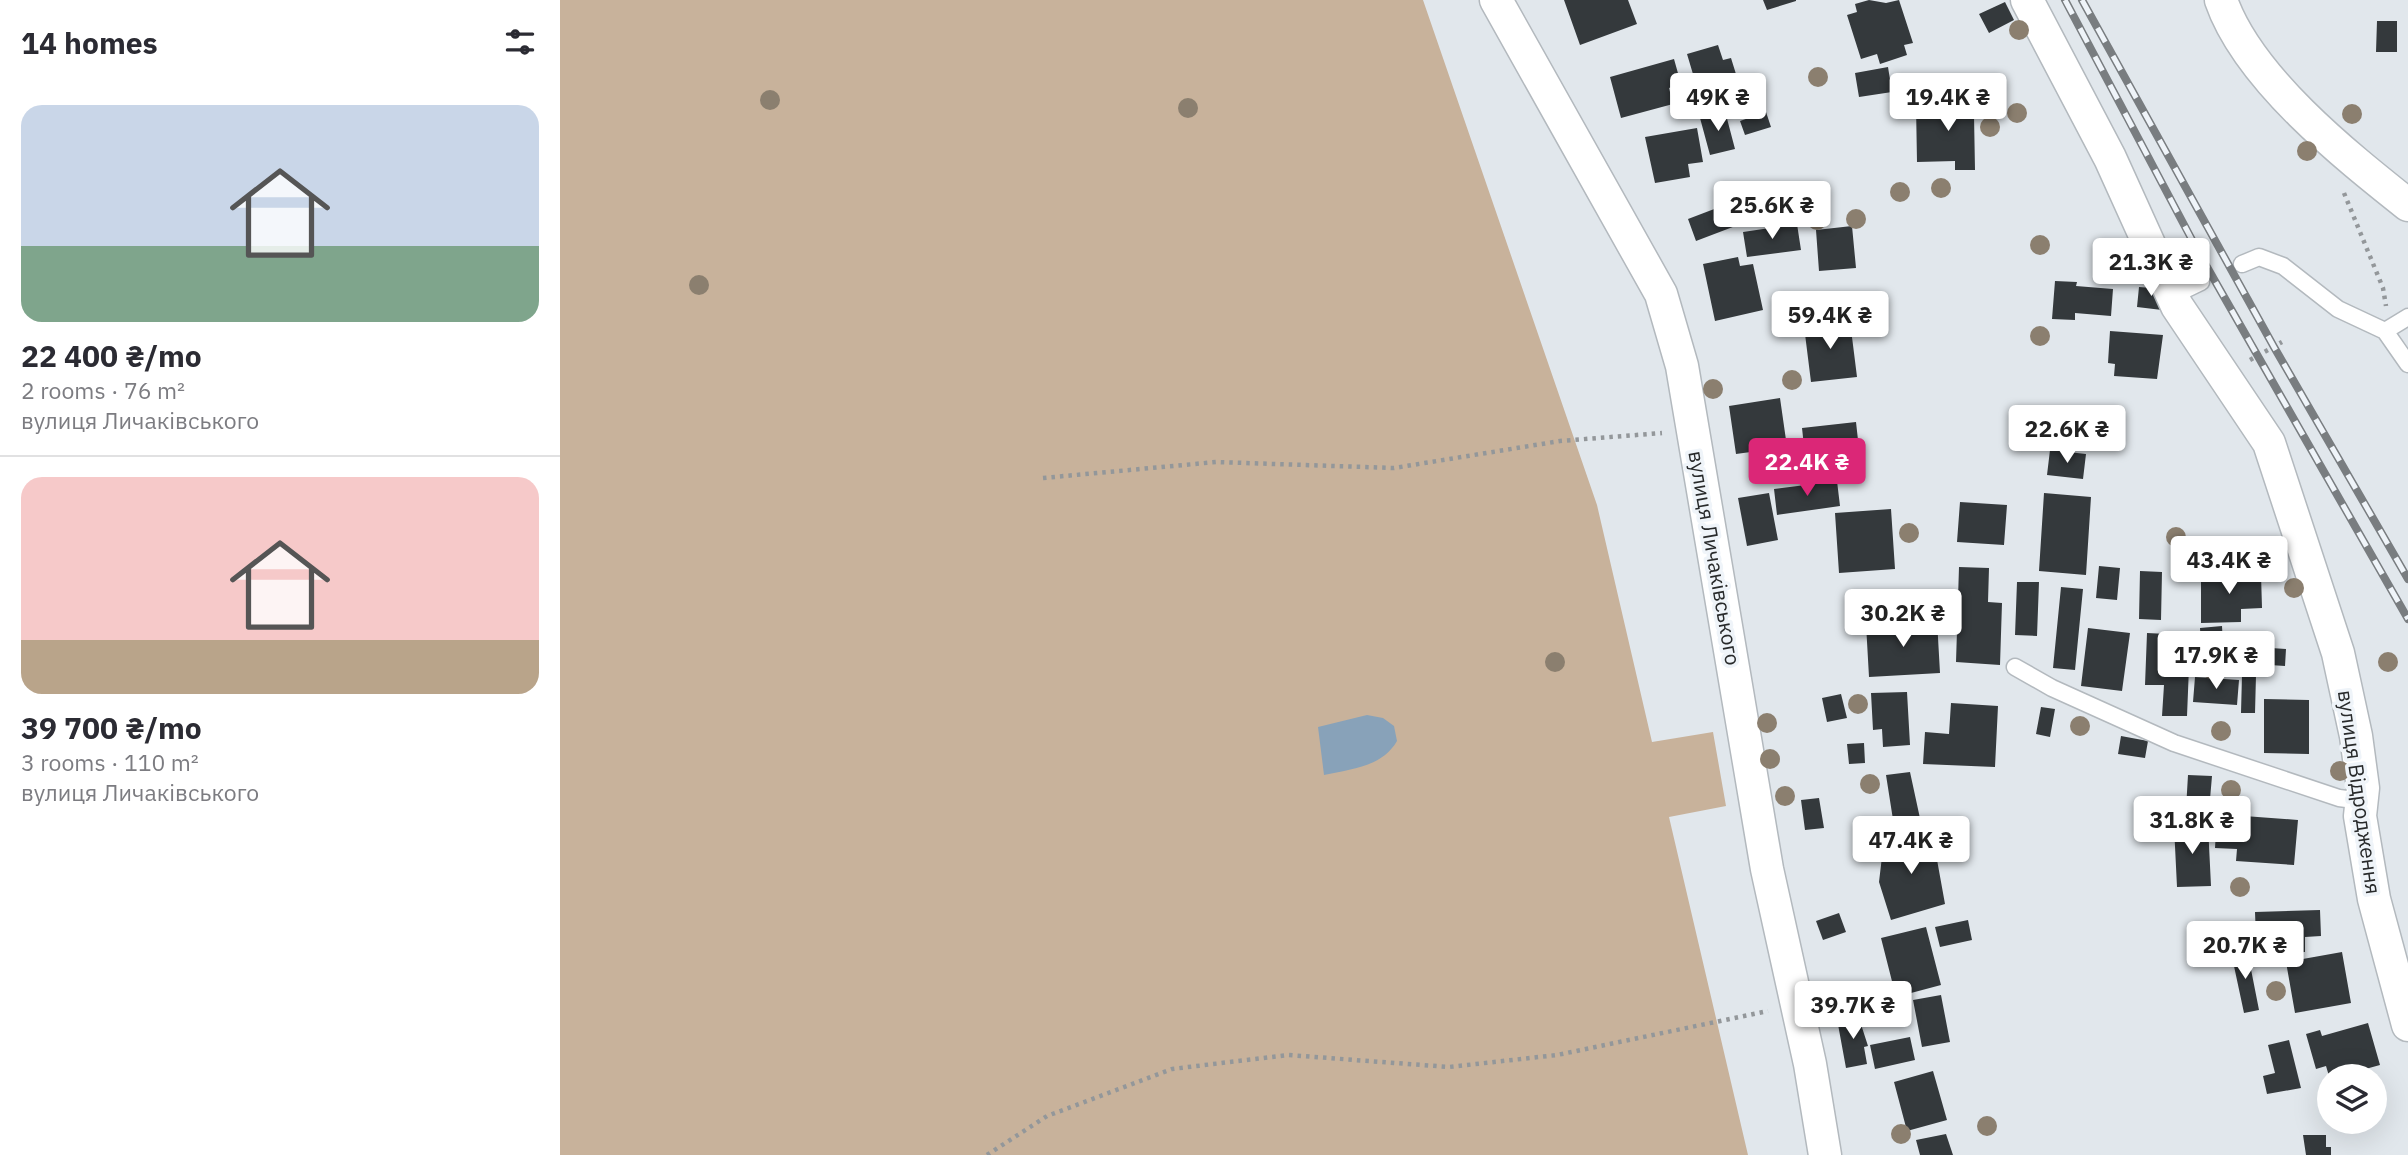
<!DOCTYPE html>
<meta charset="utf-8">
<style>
:root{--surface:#fff;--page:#f7f7f7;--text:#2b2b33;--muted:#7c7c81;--line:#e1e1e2;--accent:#db2777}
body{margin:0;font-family:"IBM Plex Sans",sans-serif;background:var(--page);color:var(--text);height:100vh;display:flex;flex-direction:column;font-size:26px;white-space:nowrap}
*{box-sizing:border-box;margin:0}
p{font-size:23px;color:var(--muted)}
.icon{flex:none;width:38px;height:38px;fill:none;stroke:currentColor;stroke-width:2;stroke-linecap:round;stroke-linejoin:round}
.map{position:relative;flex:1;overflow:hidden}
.sheet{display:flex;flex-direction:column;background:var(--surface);width:560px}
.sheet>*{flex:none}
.tools{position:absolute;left:1757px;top:1064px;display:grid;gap:14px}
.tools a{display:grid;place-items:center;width:70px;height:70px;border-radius:50%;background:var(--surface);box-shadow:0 7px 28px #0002;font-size:35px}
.price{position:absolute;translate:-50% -60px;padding:0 16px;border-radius:7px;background:#fff;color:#222;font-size:23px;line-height:46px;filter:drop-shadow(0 2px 4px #0008)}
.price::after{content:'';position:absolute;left:50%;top:42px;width:21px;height:16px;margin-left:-10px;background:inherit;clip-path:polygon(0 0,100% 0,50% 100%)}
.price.current{background:var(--accent);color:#fff}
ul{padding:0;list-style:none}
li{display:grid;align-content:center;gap:14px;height:371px;padding:0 21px}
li+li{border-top:2px solid var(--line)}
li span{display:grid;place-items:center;height:217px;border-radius:21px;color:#555}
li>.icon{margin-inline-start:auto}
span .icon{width:126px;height:126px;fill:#fffc;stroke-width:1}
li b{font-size:30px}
h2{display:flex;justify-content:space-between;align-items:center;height:84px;padding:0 21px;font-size:30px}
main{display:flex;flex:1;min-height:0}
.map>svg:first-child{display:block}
.green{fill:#c8b29b}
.water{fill:#88a2b9}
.building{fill:#34393c}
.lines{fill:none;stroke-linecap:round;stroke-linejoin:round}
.service-casing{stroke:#b3b9be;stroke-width:19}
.minor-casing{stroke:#b3b9be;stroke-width:35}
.path{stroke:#93979a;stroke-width:4.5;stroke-dasharray:3.5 5;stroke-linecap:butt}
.service{stroke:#fff;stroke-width:16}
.minor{stroke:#fff;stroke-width:32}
.rail-casing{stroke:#797d80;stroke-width:8}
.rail{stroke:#eff4f9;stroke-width:5;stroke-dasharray:16;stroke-linecap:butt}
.tree{fill:#8b7f6f}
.labels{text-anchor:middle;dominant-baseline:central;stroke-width:7;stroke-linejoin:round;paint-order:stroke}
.street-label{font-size:21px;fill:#282a2b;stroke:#eff4f9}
</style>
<main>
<section class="sheet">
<h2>14 homes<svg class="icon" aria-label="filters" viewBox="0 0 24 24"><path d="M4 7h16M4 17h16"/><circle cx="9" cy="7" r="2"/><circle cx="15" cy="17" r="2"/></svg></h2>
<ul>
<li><span style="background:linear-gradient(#c9d6e8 65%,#7fa58c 0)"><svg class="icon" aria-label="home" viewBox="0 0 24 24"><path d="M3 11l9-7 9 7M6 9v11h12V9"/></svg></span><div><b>22 400 ₴/mo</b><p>2 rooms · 76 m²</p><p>вулиця Личаківського</p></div></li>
<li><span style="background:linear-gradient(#f6c9c9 75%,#b9a48a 0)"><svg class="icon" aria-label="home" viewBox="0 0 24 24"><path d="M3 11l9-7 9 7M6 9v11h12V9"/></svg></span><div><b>39 700 ₴/mo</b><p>3 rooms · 110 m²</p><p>вулиця Личаківського</p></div></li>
</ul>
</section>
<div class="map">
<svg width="1848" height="1155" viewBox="0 0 1848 1155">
<rect width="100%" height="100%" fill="#e1e7ec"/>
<path class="green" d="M0 0H863L1037 505 1092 742 1153 732 1166 806 1109 817 1188 1155H0Z"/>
<path class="water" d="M807 715 823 718 834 726 837 741C822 767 791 769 764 775L758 727Z"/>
<path class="building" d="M1004 0H1068L1077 24 1020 45Z
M1203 0H1236V1L1207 10Z
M1309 0 1326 3 1339 0 1353 43 1344 45 1347 55 1320 64 1317 54 1301 59 1287 15 1297 12 1295 4Z
M1445 2 1454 20 1429 33 1419 14Z
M1817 21H1837V52H1816Z
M1158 45 1163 60 1171 58 1180 87 1141 101 1127 54Z
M1114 59 1121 84 1109 88 1113 104 1061 118 1050 77Z
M1328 67 1332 92 1299 97 1295 73Z
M1424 98V114L1414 115 1415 170H1395V161L1357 162 1356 105 1393 104Z
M1165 111 1175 149 1150 155 1140 118Z
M1206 112 1211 127 1185 135 1180 121Z
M1137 128 1143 162 1128 164 1130 177 1095 183 1085 137Z
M1170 203 1178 225 1136 241 1128 219Z
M1237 224 1241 250 1187 257 1183 232Z
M1292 226 1296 268 1259 271 1256 230Z
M1178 257 1180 266 1193 264 1203 310 1155 321 1143 264Z
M1495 281 1517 282 1516 286 1553 289 1551 316 1515 313V320L1492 319Z
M1579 287 1604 289 1602 310 1577 307Z
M1290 321 1297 377 1251 382 1244 326Z
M1550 331 1603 335 1597 379 1554 376 1555 364 1548 363Z
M1220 398 1227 447 1176 454 1169 406Z
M1296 422 1301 467 1247 473 1242 428Z
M1490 450 1526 454 1523 479 1487 475Z
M1277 481 1280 506 1217 515 1214 489Z
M1209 493 1218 540 1187 546 1178 498Z
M1484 493 1531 497 1526 575 1479 571Z
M1400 502 1447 505 1444 545 1397 542Z
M1331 509 1335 569 1279 573 1275 513Z
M1539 566 1560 568 1557 600 1536 598Z
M1399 567 1429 568 1428 602 1442 603 1440 665 1396 662Z
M1580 571 1602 572 1601 620 1579 619Z
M1641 574H1701L1702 608 1681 609V622L1641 623Z
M1457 582H1479L1477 636 1455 635Z
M1501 587 1523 589 1515 670 1493 668Z
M1377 620 1380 673 1309 677 1306 624Z
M1662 626 1663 645 1641 646 1640 628Z
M1528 628 1570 633 1562 691 1521 686Z
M1587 633 1607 634 1606 666 1629 667 1627 716H1602L1604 685H1585Z
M1665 645 1726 649 1725 666 1664 662Z
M1682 675H1696L1695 713H1681Z
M1635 677 1679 680 1677 705 1633 702Z
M1347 692 1350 745 1323 747 1322 729 1313 730 1311 693Z
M1281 694 1287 718 1267 722 1262 698Z
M1704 699 1749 700V754L1704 753Z
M1391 703 1438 706 1435 767 1363 764 1365 732 1389 734Z
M1481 707 1495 709 1490 737 1476 734Z
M1561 736 1588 741 1585 758 1558 754Z
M1304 743 1305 763 1289 764 1287 744Z
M1350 772 1361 823 1334 826 1326 775Z
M1628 775 1652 776 1649 811 1626 809Z
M1259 798 1264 828 1245 830 1241 800Z
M1657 814 1738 820 1734 865 1676 861 1677 849 1655 848Z
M1648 825 1651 886 1617 887 1614 826Z
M1372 832 1385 904 1331 920 1319 882 1323 848 1327 849 1328 839Z
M1760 910 1761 936 1745 937V952L1727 953 1726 938 1696 939 1695 912Z
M1279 913 1286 932 1263 940 1256 921Z
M1408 920 1412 940 1380 947 1375 927Z
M1366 927 1381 985 1336 997 1321 938Z
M1687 949 1699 1010 1684 1013 1671 952Z
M1782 952 1791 1003 1735 1013 1726 962Z
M1381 995 1390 1042 1362 1047 1353 1000Z
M1298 1015 1308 1046 1304 1047 1307 1064 1286 1068 1277 1019Z
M1808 1023 1820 1065 1780 1076H1769L1766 1066 1756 1069 1746 1034 1760 1030 1762 1036Z
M1350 1037 1355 1060 1315 1069 1310 1045Z
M1729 1040 1741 1088 1707 1094 1703 1076 1715 1073 1708 1045Z
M1373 1071 1387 1120 1347 1131 1334 1082Z
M1386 1134 1393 1155H1360L1356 1140Z
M1743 1135H1766V1147H1771V1155H1746Z"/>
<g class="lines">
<defs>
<path id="service" d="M1682 264 1699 257 1723 266 1778 309 1825 331 1848 317
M1612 296 1641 282
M1825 331 1848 364
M1455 667 1492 688 1614 743 1779 798 1802 801"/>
<path id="minor" d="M936 0 1101 294 1122 366 1207 869 1250 1064 1265 1155
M1467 0 1550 158 1617 306 1709 443 1778 653 1796 736 1803 788 1800 816 1814 899 1848 1025
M1661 0C1688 78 1785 155 1848 205"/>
</defs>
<use href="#service" class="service-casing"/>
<use href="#minor" class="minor-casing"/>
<path class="path" d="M1784 193 1823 288 1826 306
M1690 360 1722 342
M483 478 656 462 834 468 1000 441 1102 433
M427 1155 487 1116 612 1069 728 1055 889 1067 997 1055 1208 1011"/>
<use href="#service" class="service"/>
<use href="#minor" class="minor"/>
<defs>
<path id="rail" d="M1505 0 1639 253 1848 619
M1522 0 1714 347 1848 579"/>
</defs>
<use href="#rail" class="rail-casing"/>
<use href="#rail" class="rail"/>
</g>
<g class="tree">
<circle cx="1459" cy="30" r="10"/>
<circle cx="1258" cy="77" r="10"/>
<circle cx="1189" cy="90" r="10"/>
<circle cx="210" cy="100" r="10"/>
<circle cx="628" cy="108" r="10"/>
<circle cx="1457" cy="113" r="10"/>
<circle cx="1792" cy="114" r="10"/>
<circle cx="1430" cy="127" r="10"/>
<circle cx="1747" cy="151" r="10"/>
<circle cx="1381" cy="188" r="10"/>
<circle cx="1340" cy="192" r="10"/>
<circle cx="1296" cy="219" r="10"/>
<circle cx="1257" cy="220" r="10"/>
<circle cx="1480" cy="245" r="10"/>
<circle cx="139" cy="285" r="10"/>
<circle cx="1480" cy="336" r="10"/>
<circle cx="1232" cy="380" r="10"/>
<circle cx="1153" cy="389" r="10"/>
<circle cx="1349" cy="533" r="10"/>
<circle cx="1616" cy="537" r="10"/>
<circle cx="1734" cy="588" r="10"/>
<circle cx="1625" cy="644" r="10"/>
<circle cx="995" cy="662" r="10"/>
<circle cx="1828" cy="662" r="10"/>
<circle cx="1651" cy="669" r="10"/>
<circle cx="1298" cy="704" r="10"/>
<circle cx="1207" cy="723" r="10"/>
<circle cx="1520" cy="726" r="10"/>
<circle cx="1661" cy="731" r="10"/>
<circle cx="1210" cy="759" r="10"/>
<circle cx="1780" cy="771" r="10"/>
<circle cx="1310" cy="784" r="10"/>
<circle cx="1671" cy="790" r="10"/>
<circle cx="1225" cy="796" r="10"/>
<circle cx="1680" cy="887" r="10"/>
<circle cx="1716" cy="991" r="10"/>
<circle cx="1427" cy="1126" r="10"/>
<circle cx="1341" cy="1134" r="10"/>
</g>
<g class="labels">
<g class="street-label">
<text transform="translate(1155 558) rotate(80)">вулиця Личаківського</text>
<text transform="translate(1800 792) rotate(82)">вулиця Відродження</text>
</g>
</g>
</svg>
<div class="tools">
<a><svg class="icon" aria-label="layers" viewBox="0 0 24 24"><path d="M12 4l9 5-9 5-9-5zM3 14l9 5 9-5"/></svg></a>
</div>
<b class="price" style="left:1158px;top:133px">49K ₴</b>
<b class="price" style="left:1388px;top:133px">19.4K ₴</b>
<b class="price" style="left:1212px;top:241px">25.6K ₴</b>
<b class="price" style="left:1591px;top:298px">21.3K ₴</b>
<b class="price" style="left:1270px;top:351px">59.4K ₴</b>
<b class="price" style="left:1507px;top:465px">22.6K ₴</b>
<b class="price current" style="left:1247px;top:498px">22.4K ₴</b>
<b class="price" style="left:1669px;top:596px">43.4K ₴</b>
<b class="price" style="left:1343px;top:649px">30.2K ₴</b>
<b class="price" style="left:1656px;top:691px">17.9K ₴</b>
<b class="price" style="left:1632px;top:856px">31.8K ₴</b>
<b class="price" style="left:1351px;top:876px">47.4K ₴</b>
<b class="price" style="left:1685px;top:981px">20.7K ₴</b>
<b class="price" style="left:1293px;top:1041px">39.7K ₴</b>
</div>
</main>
